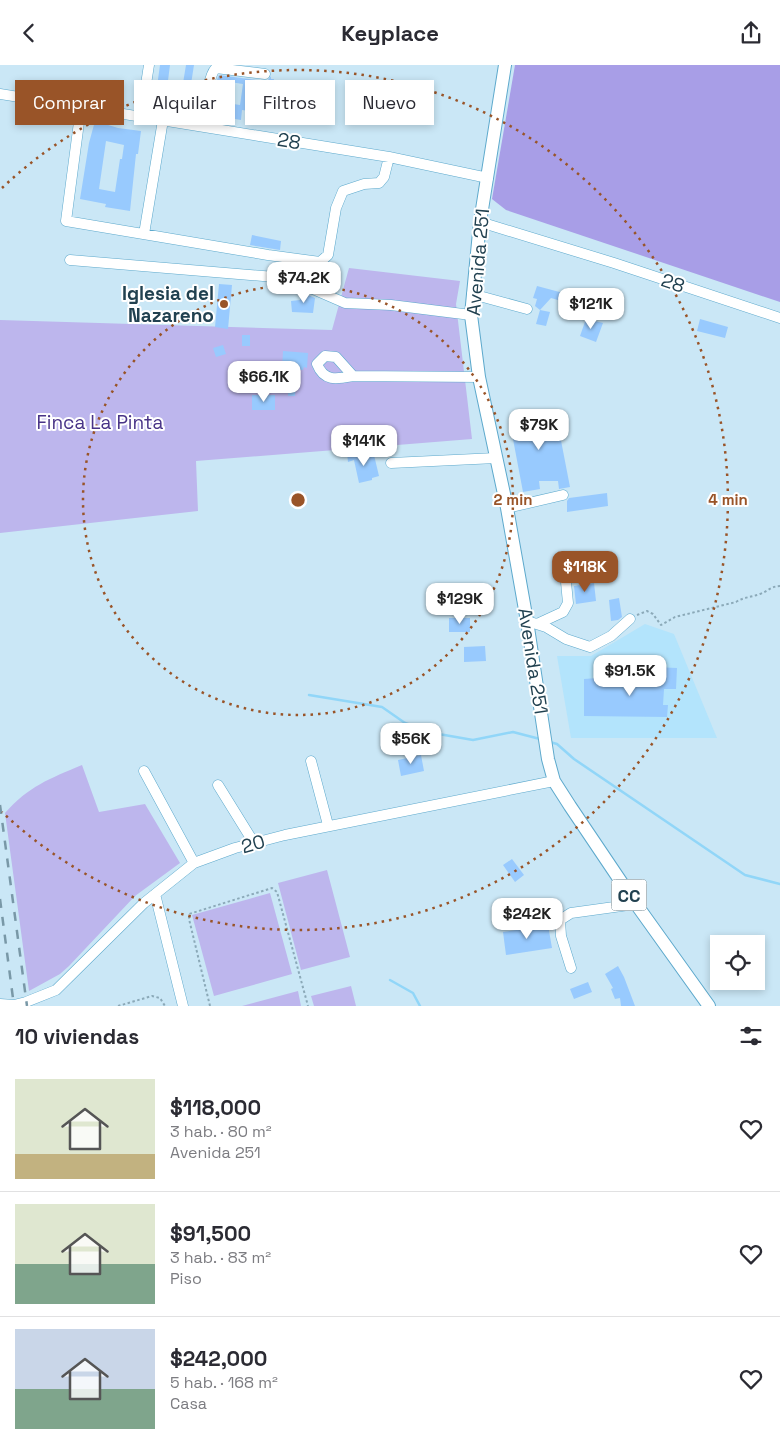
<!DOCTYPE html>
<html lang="es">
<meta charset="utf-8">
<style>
:root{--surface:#fff;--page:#f2f2f3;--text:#2b2b33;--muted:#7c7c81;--line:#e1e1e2;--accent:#995428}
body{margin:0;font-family:"Space Grotesk",sans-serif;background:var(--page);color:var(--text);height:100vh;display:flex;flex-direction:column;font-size:19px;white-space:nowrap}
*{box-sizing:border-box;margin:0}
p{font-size:16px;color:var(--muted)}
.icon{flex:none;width:28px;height:28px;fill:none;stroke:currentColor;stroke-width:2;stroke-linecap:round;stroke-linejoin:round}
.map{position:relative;height:941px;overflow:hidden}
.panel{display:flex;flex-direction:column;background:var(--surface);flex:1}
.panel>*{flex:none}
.guide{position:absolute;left:15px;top:15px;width:500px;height:45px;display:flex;gap:10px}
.fabs{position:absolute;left:710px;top:870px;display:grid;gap:10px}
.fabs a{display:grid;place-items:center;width:55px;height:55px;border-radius:0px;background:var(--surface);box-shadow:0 2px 8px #0003;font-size:25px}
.price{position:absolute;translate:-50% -42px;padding:0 11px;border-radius:10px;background:#fff;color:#222;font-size:16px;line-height:32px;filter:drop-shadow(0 1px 2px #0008)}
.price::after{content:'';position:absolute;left:50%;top:30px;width:15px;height:11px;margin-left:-8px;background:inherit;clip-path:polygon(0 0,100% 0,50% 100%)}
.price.active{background:var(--accent);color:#fff}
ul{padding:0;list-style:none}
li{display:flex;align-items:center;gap:15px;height:125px;padding:0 15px}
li+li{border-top:1px solid var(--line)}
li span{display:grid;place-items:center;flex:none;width:140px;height:100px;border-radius:0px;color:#555}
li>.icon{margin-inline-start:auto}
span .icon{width:60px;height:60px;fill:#fffc;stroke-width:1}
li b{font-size:21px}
h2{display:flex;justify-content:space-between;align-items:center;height:60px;padding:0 15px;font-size:21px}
.pill{padding:0 18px;border-radius:0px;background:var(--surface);box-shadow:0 2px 8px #0003;font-size:18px;line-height:45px}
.pill.active{background:var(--accent);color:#fff}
header{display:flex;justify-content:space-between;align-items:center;height:65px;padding:0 15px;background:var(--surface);font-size:22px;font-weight:700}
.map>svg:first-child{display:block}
.built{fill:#b3e4fc}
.green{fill:#bdb6ed}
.forest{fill:#a89ee7}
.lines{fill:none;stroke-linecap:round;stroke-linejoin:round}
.stream{stroke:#91d6f8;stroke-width:2.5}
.building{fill:#98cafe;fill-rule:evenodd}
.minor-casing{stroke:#5da9cc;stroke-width:11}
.major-casing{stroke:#5da9cc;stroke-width:14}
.path{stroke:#8ba9b8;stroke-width:2;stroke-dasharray:2.5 2.5;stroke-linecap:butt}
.minor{stroke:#fff;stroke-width:10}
.major{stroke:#fff;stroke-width:12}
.rail{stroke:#7998a7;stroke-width:2.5;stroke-dasharray:9 9;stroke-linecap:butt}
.ring{fill:none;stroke:#995428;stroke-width:2.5;stroke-dasharray:2.5 5}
.poi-dot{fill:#995428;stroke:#fff;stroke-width:2}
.labels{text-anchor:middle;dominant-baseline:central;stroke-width:4;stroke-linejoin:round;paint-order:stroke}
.shield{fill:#fff;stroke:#647a84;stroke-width:1}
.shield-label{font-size:18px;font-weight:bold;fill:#214150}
.street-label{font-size:19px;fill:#214150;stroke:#fff}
.poi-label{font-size:19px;font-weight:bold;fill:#214150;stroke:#fff;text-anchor:end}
.park-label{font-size:19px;fill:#483387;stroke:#fff}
.centre{fill:#995428;stroke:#fff;stroke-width:2.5}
.ring-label{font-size:15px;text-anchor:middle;font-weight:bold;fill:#995428;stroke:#fff;stroke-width:4;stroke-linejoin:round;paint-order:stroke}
</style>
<header><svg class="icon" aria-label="back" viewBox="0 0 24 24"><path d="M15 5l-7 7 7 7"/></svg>Keyplace<svg class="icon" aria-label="share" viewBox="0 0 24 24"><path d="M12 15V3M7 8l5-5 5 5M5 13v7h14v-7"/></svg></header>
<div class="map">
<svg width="780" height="941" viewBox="0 0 780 941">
<rect width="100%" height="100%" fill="#cae7f6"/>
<path class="built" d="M645 559 674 569 717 673H571L557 591H591Z"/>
<path class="green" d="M349 203 460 216 456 239 472 374 196 396 198 446 0 468V255L332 265Z
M82 700 99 747 145 739 180 798 135 831 69 901 60 909 29 926 5 748C29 721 49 714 82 700Z
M327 805 350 892 301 905 278 818Z
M270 828 292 909 214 931 192 850Z
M351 921 356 941H314L311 931Z
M298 926 301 941H242Z"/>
<path class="forest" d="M515 0H780V237L506 145 492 134Z"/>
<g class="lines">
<path class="stream" d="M309 630 382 642 405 658 433 668 473 675 513 667 540 674
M550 677 557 679 574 694 745 810 780 819
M390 915 413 928 420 941"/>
</g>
<path class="building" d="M160 0H170L166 31 192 34 190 46 170 43 171 38 155 36Z
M186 0H194L191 19 183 18Z
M219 10 264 16 268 15 271 11V14H274L267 57 255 55 256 47 242 45 241 55 212 50 216 19 222 20 220 37 240 40 243 19 217 15Z
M95 56 118 63 141 66 138 89H136L130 146 105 142 106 139 80 134 89 78ZM106 76 124 80 122 94H120L115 127 99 124Z
M252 170 281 176 280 185 250 180Z
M219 219 232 220 228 264 215 262Z
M537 221 567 229 565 237 551 233 540 245 535 241 537 234 533 233Z
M301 227 315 233 313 248 292 247 291 236 300 235Z
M540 245 550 247 546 261 536 259Z
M586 254 603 258 596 277 580 271Z
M700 254 728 262 725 273 697 266Z
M242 270H250V281H242Z
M223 280 226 289 216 292 213 283Z
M283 286 308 288 307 303 304 302 303 305 282 304Z
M288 318H296L295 331H288Z
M252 330H275V345H252Z
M549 347 550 360H558L570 422 559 424 558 416H539L540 424 523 427 509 353Z
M358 386 359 393 374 390 379 411 372 413V415L359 418 354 395 348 397 347 388Z
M607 428 608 441 567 447V436L569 433Z
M594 518 596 536 576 539 574 521Z
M619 533 622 552 618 555 611 556 609 535Z
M449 553H470V567H449Z
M485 581 486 596 464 597V582Z
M654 602 677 603 676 624H664L663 640H668L667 652 584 651V614L598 613V620L653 622Z
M421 690 424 706 401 711 398 695Z
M512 794 524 810 515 817 503 800Z
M548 860 552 883 506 890 503 867Z
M618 901 624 912 635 941H621L620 933 615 934 611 924 613 923 605 909Z
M588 917 592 927 574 934 570 924Z"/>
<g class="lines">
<defs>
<path id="minor" d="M0 29 389 92 488 113
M81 42 66 156 268 190 320 197 328 190 336 143 343 126 364 119 379 118 384 112 389 92
M141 51 149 0
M203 61C205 48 207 11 216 3L265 9
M480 157 614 198 780 253
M144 169 163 55
M70 195 275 212 292 215 345 238 391 240 471 250
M472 229 527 244
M353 311 336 292 325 291 317 299C324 317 337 314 353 311L479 312
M391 398 496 393
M507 443 563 430
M527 556 546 562 566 574 590 582 611 571 630 554
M537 559 563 547 568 538 566 517
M311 696 328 760
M144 706 194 798
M218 720 254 778
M155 829 183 941
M571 903 561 871 560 855 571 848 636 839
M0 939 14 940 26 937 56 925 144 838 194 798 235 783 285 770 554 716"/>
<path id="major" d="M505 0 480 157 471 250 479 312 507 443 527 556 548 694 554 716 570 741 636 839 709 941"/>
</defs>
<use href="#minor" class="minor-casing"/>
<use href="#major" class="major-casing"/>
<path class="path" d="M637 550 647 546 653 549 661 560 675 552 736 537C744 532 752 532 760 529 768 526 772 521 780 521
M118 941 152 931 160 933 165 941
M210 941 189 854V849L272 823 277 827 308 941"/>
<use href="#minor" class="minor"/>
<use href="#major" class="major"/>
<path class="rail" d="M0 740 27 941
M0 834 14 941"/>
</g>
<g class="ring">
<circle cx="298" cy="435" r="215"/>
<path d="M2 123A430 430 0 1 1 2 747"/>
</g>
<circle class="poi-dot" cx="224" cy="239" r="5"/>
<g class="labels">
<rect class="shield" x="611.5" y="814.5" width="35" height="31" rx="4"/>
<g class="shield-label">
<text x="629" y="830">CC</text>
</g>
<g class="street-label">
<text transform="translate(289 76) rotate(9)">28</text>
<text transform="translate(478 197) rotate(-85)">Avenida 251</text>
<text transform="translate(673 218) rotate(18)">28</text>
<text transform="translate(533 596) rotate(81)">Avenida 251</text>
<text transform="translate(253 779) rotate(-16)">20</text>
</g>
<g class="poi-label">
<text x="214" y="228">Iglesia del<tspan x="214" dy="22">Nazareno</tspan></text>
</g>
<g class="park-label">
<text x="100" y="357">Finca La Pinta</text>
</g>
</g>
<circle cx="298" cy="435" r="8" class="centre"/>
<g class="ring-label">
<text x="513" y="440">2 min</text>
<text x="728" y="440">4 min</text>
</g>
</svg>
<div class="fabs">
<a><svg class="icon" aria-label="locate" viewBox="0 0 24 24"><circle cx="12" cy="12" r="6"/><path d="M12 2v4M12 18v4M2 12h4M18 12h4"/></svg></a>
</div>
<b class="price" style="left:304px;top:239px">$74.2K</b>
<b class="price" style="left:591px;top:265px">$121K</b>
<b class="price" style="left:264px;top:338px">$66.1K</b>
<b class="price" style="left:539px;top:386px">$79K</b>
<b class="price" style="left:364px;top:402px">$141K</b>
<b class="price active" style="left:585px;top:528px">$118K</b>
<b class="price" style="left:460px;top:560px">$129K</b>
<b class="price" style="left:630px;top:632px">$91.5K</b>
<b class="price" style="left:411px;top:700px">$56K</b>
<b class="price" style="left:527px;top:875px">$242K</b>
<div class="guide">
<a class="pill active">Comprar</a>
<a class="pill">Alquilar</a>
<a class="pill">Filtros</a>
<a class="pill">Nuevo</a>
</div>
</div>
<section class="panel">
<h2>10 viviendas<svg class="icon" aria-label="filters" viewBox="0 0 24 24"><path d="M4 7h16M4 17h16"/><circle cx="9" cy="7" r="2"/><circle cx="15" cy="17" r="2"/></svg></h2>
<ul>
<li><span style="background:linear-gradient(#dfe7d0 75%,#c2b280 0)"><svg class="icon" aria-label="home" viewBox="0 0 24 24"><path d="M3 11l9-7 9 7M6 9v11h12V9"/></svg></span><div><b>$118,000</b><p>3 hab. · 80 m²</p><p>Avenida 251</p></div><svg class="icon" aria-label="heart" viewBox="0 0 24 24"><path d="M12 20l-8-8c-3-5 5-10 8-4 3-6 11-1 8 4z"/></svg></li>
<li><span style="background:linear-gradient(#dfe7d0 60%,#7fa58c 0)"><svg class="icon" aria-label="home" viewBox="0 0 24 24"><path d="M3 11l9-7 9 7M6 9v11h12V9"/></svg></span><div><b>$91,500</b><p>3 hab. · 83 m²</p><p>Piso</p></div><svg class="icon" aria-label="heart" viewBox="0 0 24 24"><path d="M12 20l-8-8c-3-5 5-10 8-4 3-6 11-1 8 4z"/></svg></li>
<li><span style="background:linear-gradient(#c9d6e8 60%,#7fa58c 0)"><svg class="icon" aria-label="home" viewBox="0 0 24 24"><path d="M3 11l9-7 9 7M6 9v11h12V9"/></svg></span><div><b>$242,000</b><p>5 hab. · 168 m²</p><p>Casa</p></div><svg class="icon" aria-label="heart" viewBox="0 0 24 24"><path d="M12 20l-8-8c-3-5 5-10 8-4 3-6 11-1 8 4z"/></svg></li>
</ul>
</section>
